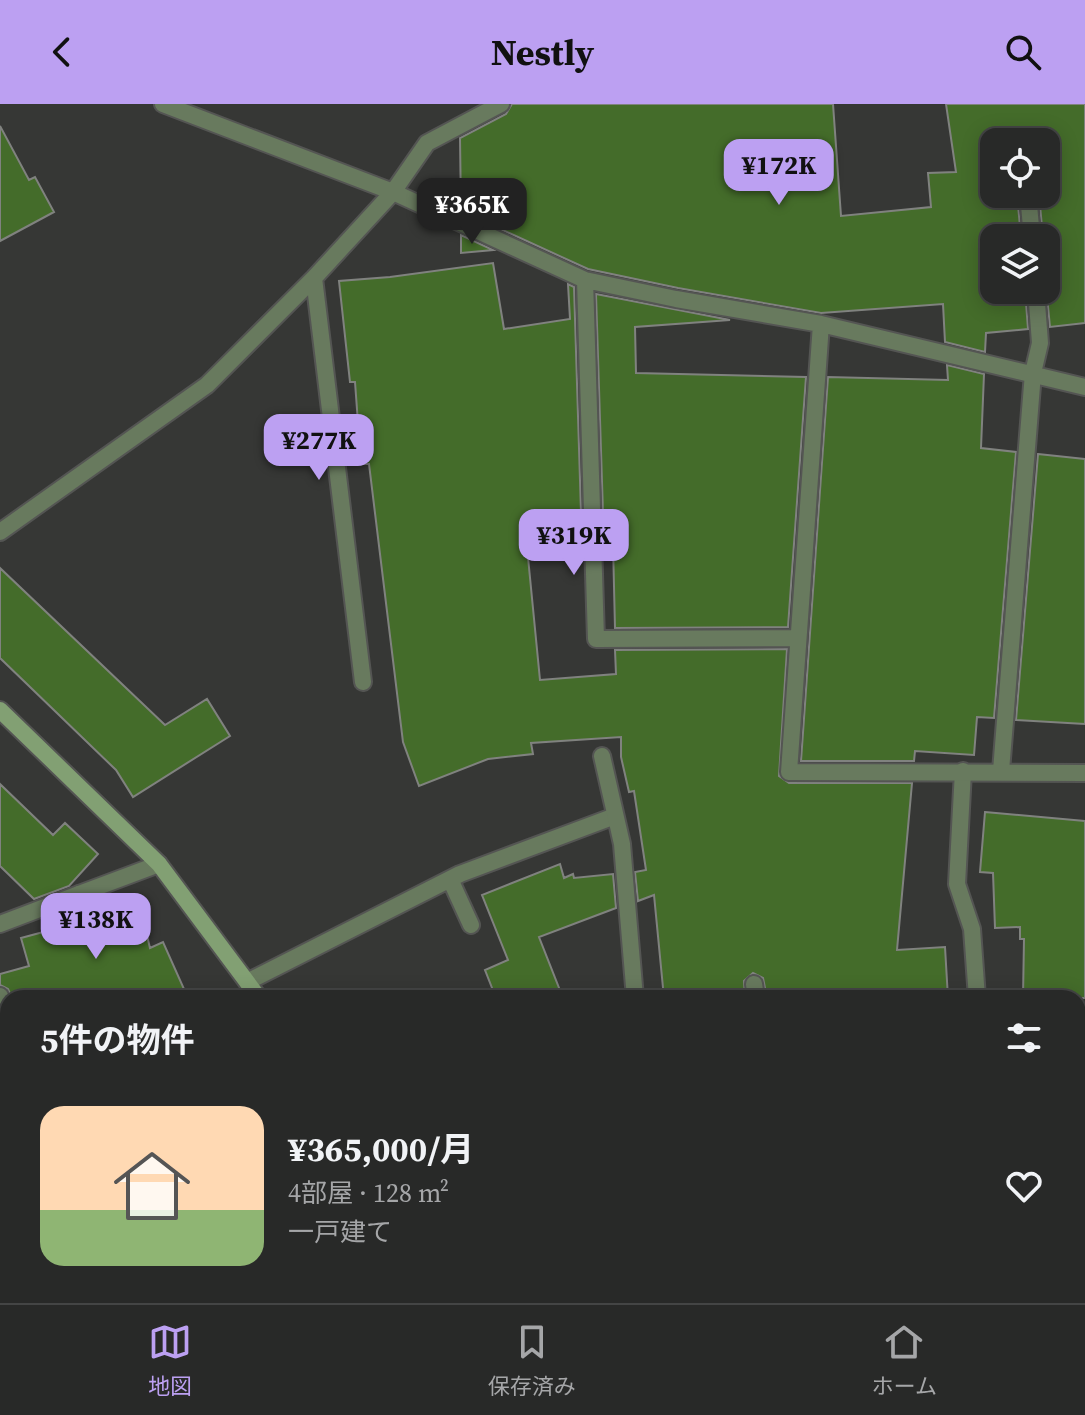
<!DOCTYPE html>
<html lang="ja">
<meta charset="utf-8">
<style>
:root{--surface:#282928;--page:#343534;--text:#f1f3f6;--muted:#a5a6a8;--line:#444545;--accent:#bca0f2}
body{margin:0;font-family:"Source Serif 4","Noto Sans JP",serif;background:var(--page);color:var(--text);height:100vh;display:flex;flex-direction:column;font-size:30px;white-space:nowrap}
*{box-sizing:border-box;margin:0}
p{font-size:26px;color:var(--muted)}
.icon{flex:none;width:44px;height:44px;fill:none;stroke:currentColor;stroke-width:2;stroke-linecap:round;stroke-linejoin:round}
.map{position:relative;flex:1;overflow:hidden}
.drawer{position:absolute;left:0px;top:886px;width:1086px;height:314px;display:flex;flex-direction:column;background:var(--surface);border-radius:24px 24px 0 0;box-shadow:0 4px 20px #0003,0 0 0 2px var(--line)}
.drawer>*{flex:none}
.buttons{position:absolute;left:980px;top:24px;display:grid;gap:16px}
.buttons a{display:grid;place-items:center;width:80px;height:80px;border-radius:16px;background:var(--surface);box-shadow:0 4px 20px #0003,0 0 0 2px var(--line);font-size:40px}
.price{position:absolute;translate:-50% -68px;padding:0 18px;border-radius:16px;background:var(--accent);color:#111;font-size:26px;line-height:52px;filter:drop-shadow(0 2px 4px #0008)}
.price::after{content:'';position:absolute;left:50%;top:48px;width:24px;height:18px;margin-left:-12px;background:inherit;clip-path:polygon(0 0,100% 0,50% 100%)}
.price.on{background:#222;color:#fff}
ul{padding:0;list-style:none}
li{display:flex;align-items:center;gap:24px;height:200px;padding:0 40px}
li+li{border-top:2px solid var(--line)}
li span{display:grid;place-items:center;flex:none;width:224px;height:160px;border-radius:24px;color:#555}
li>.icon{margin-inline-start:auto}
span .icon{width:96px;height:96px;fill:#fffc;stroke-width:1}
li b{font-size:34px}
h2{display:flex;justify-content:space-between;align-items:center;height:96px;padding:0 40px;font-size:34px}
header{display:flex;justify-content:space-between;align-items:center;height:104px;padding:0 40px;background:var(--accent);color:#111;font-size:36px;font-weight:700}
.dock{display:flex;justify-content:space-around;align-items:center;height:112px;border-top:2px solid var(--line);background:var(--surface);font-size:22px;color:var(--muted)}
.dock a{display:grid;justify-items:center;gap:4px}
.dock .on{color:var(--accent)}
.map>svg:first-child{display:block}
.building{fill:#446c2a;stroke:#80827f;stroke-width:2}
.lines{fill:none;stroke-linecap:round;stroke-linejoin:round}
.lane-casing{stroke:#545553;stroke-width:20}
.street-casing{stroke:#545553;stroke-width:20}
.secondary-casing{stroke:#545553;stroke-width:20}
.lane{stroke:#687a5e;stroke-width:16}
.street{stroke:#687a5e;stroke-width:16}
.secondary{stroke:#82a073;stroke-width:16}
</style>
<header><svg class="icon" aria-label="back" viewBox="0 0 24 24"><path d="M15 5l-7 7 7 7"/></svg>Nestly<svg class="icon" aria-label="search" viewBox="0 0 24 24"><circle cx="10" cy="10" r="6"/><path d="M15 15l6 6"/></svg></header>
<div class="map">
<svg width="1085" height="1199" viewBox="0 0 1085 1199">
<rect width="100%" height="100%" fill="#363735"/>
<path class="building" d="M512 0H833L841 112 931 103 928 69 956 68 946 0H1085V219L1050 223 1046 182V134H1043L1039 90H1046V38H994V90H1017L1021 134H994V186H1025L1028 225 986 229 985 248 945 238 943 200 821 209 678 184 588 165 461 107 460 34 506 10Z
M0 22 29 76 35 73 54 108 0 137Z
M461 131 493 146 461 149Z
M493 159 504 225 570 215 568 180 574 183 582 441 527 443 540 576 616 570 615 546 787 545 779 672 789 679H912L897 846 945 843 948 894H767L763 874 753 869 744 877 745 894H664L654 791 638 797 635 768 646 766 634 687 629 688 621 653V633L531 639 533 650 488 655 419 682 403 638 369 360H361L355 278H350L339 177 390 173Z
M596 190 730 216 635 223 636 269 806 273 788 523 615 524 613 440H604Z
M947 261 984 270 981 344 1016 348 994 614 977 613 974 651 915 647 914 657H801L828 273 948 276Z
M1038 350 1085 355V620L1016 616Z
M0 464 165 621 207 595 230 632 133 693 116 666 0 554Z
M0 680 53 731 65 719 98 750 69 782 34 795 0 762Z
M985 708 1085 717V894H1023L1024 835H1020V823L995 824 993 769 980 768Z
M560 760 564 774 573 770 574 774 613 770 616 804 539 833 563 894H496L485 866 508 856 482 791Z
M139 799 150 844 163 838 188 894H12L8 885 0 881V870L29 862 21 834 62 823 56 817Z"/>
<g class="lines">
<defs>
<path id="lane" d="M963 667 957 780 972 825 977 894
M450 775 471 821
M0 820 79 790
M247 878 460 770 615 712
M754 880 756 894
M0 892 8 919
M83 1199 92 1197 90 1192"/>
<path id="street" d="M163 0 393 88 585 176 676 195 821 220 1085 283
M1028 90 1032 134
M314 174 363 578
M585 176 596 535 797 534
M821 220 789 668 1085 669
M0 428 207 281 314 174 393 88 427 39 501 0
M602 652 622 740 635 894
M1001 667 1033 269 1040 239 1036 186
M79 790 159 760
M389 1199 406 1192"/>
<path id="secondary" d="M0 606 159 760 259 894
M386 1192 389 1199"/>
</defs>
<use href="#lane" class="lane-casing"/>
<use href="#street" class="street-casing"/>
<use href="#secondary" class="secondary-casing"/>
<use href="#lane" class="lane"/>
<use href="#street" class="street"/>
<use href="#secondary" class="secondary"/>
</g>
</svg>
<div class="buttons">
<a><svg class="icon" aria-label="locate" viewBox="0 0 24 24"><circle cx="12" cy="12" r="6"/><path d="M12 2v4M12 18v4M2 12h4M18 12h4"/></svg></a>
<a><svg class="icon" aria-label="layers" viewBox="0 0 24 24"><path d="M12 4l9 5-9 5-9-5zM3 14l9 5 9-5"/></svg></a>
</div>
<b class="price" style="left:779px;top:103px">¥172K</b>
<b class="price on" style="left:472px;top:142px">¥365K</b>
<b class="price" style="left:319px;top:378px">¥277K</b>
<b class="price" style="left:574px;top:473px">¥319K</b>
<b class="price" style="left:96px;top:857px">¥138K</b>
<section class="drawer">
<h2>5件の物件<svg class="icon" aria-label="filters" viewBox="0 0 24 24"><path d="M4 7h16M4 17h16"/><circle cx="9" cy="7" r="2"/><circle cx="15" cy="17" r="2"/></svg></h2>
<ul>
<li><span style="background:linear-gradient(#ffd9b3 65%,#8fb573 0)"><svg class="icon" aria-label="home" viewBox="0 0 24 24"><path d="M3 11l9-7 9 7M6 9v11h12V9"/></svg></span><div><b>¥365,000/月</b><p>4部屋 · 128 m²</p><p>一戸建て</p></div><svg class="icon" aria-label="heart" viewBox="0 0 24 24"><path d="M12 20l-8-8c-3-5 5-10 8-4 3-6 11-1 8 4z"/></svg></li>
</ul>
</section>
</div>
<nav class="dock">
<a class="on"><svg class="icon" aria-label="map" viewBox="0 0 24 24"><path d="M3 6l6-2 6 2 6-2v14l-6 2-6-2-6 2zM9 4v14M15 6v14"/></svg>地図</a>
<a><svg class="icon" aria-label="saved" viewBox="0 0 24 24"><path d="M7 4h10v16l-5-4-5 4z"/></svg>保存済み</a>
<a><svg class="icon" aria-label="home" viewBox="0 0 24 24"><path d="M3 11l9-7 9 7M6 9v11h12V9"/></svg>ホーム</a>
</nav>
